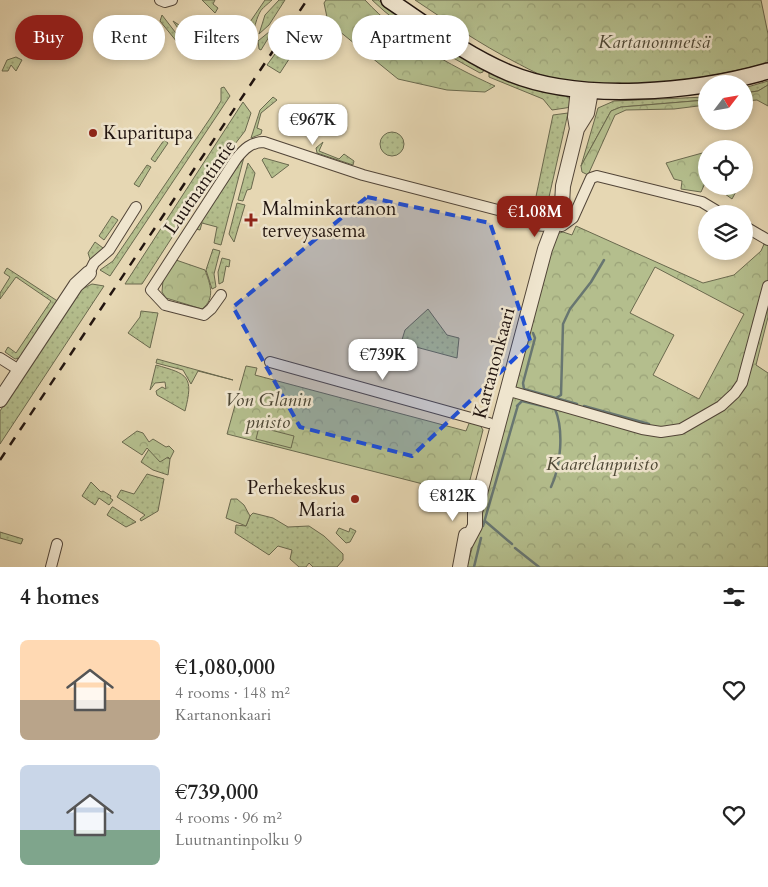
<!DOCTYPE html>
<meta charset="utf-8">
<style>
:root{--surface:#fff;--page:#f6f6f6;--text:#222;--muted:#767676;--accent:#8f2418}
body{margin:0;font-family:Cardo,serif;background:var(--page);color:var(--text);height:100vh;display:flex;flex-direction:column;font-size:19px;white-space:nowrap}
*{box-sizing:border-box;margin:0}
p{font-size:16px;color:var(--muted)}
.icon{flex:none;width:28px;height:28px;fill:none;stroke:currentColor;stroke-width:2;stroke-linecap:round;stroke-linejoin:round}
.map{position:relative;height:567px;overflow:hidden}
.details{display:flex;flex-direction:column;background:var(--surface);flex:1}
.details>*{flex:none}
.hud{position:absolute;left:15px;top:15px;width:500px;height:45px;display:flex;gap:10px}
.needle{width:32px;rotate:59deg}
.tools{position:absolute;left:698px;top:75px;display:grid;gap:10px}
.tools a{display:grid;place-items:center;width:55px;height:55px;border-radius:50%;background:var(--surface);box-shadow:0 2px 8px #0003;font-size:25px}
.price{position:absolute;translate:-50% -42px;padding:0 11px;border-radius:10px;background:#fff;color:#222;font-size:16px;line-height:32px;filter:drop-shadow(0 1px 2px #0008)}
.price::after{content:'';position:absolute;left:50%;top:30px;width:15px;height:11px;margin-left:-8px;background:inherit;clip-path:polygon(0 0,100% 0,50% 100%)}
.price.on{background:var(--accent);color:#fff}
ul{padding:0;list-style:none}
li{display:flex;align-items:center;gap:15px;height:125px;padding:0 20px}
li span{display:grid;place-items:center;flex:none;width:140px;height:100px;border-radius:8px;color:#555}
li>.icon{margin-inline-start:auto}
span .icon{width:60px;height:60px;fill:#fffc;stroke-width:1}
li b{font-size:21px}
h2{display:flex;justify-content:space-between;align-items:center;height:60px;padding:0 20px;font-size:21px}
.chip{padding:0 18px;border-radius:22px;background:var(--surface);box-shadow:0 2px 8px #0003;font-size:18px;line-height:45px}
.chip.on{background:var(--accent);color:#fff}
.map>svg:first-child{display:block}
.grass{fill:url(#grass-dots);stroke:#6a694e}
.forest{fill:url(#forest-crowns);stroke:#6a694e;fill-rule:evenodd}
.pitch{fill:#b4be8d;stroke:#6a694e}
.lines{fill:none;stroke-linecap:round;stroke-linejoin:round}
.stream{stroke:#687671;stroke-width:2.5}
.minor-casing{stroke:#524538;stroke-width:12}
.tertiary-casing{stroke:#524538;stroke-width:16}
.secondary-casing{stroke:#21140f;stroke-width:18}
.minor{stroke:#efe5ce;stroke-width:10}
.tertiary{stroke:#efe5ce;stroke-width:14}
.secondary{stroke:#efe5ce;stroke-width:15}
.rail{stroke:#21140f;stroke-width:2.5;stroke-dasharray:9 9;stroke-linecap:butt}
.marked{fill:#1d4ed8;fill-opacity:0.2;stroke:#1d4ed8;stroke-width:4;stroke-dasharray:10 6;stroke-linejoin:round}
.poi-dot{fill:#8f2418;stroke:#efe5ce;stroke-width:2}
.labels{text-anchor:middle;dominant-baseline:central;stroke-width:5;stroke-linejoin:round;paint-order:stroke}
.park-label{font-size:19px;font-style:italic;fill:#4d4735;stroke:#efe5ce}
.poi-label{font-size:19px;fill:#21140f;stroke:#efe5ce;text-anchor:start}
.street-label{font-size:19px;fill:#21140f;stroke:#efe5ce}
</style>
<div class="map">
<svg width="768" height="567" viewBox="0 0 768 567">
<defs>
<pattern id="grass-dots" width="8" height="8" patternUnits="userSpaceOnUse" patternTransform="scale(1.25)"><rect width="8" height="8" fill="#b4be8d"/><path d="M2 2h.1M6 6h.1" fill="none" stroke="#9aa278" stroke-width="1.8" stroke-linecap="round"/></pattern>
<pattern id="forest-crowns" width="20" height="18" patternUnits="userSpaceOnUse" patternTransform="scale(1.25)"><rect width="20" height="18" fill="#b4be8d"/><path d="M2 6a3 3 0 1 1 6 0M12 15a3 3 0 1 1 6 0" fill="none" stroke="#9aa278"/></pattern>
</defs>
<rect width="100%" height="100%" fill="#e6d7b3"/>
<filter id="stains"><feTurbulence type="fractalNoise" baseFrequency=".004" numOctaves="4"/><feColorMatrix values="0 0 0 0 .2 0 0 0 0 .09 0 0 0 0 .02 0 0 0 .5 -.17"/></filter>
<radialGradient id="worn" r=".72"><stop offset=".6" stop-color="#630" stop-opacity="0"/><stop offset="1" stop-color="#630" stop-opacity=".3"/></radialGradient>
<path class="grass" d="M202 0H215L213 4 218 8 215 13Z
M265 0H272C268 4 262 8 260 12 253 25 255 41 238 46L235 44Z
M279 0H285L269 25 259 34 265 15Z
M372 0H378L484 68 483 72 480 73C442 52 403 30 372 0Z
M162 15 182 41 177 42 160 21Z
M309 16H317L280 73 267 65 288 36 294 39Z
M173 21 194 35 190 40H186Z
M275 27 261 50 259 49 258 41Z
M197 39 220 46 218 52 203 49 196 44Z
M16 57 22 60 16 71 11 65 8 71H2L7 60Z
M489 70 565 95 570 99 572 107 552 110 543 99 489 77Z
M768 81V85L758 91 744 93V88Z
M224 87 230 96 110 276 100 270 113 261 211 117 221 101V88Z
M273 97 277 100 261 113 257 128 262 130 261 134 251 138 260 110Z
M706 97V100L621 107 611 111 581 166 598 108 614 101Z
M243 102 251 113 245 131 218 166 142 284H125Z
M568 113 549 197 543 206H534L553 115Z
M380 144a12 12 0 1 1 24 0a12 12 0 1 1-24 0Z
M164 140 168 143 155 162 151 159Z
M323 142 319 151 339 159 344 154 354 161 353 165 317 153 316 148Z
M244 157 221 245 214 243 217 227 202 223 200 230 196 229Z
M264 158 289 165 272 178 262 160Z
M248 163 255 173 251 189 247 190 243 201 238 200Z
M147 165 151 167 139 187 134 184Z
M237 203 245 205 234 242 229 234Z
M112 216 118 220 104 240 99 236Z
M95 242 103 248 99 254 90 259 88 253Z
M213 249 220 251 214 274 216 287 212 289 206 270Z
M222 258 230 260 229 267 226 266 223 282 219 284 218 272Z
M7 268 59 302 20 358 15 359 5 352 8 347 16 353 51 301 16 277 0 299V293L10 277 4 273Z
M92 284 104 286 0 444V411L80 290Z
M428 309 447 335 459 338 457 358 401 343 405 330Z
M141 311 158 313 150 348 128 333 140 317Z
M157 359 233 380 198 371 191 384 183 370 156 363Z
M156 365C188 374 194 376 185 411L157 395 156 391 162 387 166 389 165 382 155 383 150 390Z
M149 449 170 459 168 475 153 470 141 462Z
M147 474 164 479 158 511 141 521 140 519 145 515 117 497 121 490 134 494Z
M91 482 101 492 103 491 111 496 110 498 113 500 109 505 99 498 95 505 82 496Z
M112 507H113L136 522 126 527 107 515Z
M253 513 273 518 288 527 309 526 324 536 343 554V560L337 567H313L309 563 306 567H299L290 559 292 550 278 546 269 555 235 533 236 525 246 526 250 516Z
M339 528 349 532 350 528 356 531 350 542 346 543 336 533Z
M0 532 23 539 21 544 0 538Z"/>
<path class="forest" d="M326 0H365C400 38 449 65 495 86L485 92 447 90 398 79 328 22 324 3Z
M415 0H761L768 34V63C705 79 617 95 553 79 540 76 527 68 515 62 480 44 448 22 415 0Z
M768 85V106L757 100 744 101V93L758 91Z
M706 100V105L674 109 626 110 615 115 588 175 582 172 581 166 611 111 621 107Z
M706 152V181L701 192 681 189 682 181 674 179 666 163Z
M714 186H739L732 199Z
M576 226 703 283 734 275 761 251 768 235V317L756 365 768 373V567H467L556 234 563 232 572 235ZM655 267 744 314 699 399 653 375 674 335 630 313Z
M176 260 205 270C210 284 216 298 202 309L166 298 162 292 163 280Z
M246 366 257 368 255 375 466 431 470 421 480 425 483 430 466 495 227 434Z
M137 431 143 433 149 442 153 439 166 447 169 446 174 451 170 459 168 457 160 462 147 448 142 455 122 442Z
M231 499H237L244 505 250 516 246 526 226 518Z"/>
<path class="pitch" d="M259 427 294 436 291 448 256 439Z"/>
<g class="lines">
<path class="stream" d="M533 333 535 338 523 383 524 389 577 404
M556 398 561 395 563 324 570 309 591 282 604 260
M517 406 522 401 555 409
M584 406 649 424
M551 487C561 466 564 430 555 409
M485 521 512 544
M483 526 518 405
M515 548 539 567
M474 567 481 538"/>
<defs>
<path id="minor" d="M160 0 165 2 172 0
M525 217C544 213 546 225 562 226L573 218 591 178 597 176 702 202 722 214
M744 226 768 240
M89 273 94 263 109 250 136 207
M221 295 211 309 204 315 165 305 151 290 236 159C244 149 251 142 264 142L363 175 525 217C534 225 540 228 552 224
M0 358 19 370
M270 362 489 423
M506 390 642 429 661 432 681 429 721 406 735 393 742 383 768 286
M51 567 57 544"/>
<path id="tertiary" d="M577 129 575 117 578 89
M0 400 76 285 89 273
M466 543 475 526V512L545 249 562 204 563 186 577 129 587 113 591 91
M460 567 466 535"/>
<path id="secondary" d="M389 0C428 26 466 55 509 73 581 103 695 92 768 71"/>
</defs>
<use href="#minor" class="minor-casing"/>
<use href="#tertiary" class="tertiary-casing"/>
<use href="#secondary" class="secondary-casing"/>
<use href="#minor" class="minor"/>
<use href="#tertiary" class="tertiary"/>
<use href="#secondary" class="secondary"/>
<path class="rail" d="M0 460 307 0"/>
</g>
<path class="marked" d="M367 197 490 223 531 343 412 456 300 427 233 307Z"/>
<g class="poi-dot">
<circle cx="93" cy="133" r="5"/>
<path d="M248.5 212.5h5v5h5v5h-5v5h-5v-5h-5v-5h5z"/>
<circle cx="355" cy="499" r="5"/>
</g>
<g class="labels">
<g class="park-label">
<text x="654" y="42">Kartanonmetsä</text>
<text x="268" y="400">Von Glanin<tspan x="268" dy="22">puisto</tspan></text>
<text x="602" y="464">Kaarelanpuisto</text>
</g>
<g class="poi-label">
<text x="103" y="133">Kuparitupa</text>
<text x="262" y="209">Malminkartanon<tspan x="262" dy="22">terveysasema</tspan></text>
<text x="345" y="488" text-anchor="end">Perhekeskus<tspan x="345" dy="22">Maria</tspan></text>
</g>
<g class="street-label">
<text transform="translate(200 187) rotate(-55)">Luutnantintie</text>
<text transform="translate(494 363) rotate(-75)">Kartanonkaari</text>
</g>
</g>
<rect width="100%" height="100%" filter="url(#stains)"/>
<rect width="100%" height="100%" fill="url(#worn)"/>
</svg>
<div class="tools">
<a><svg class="needle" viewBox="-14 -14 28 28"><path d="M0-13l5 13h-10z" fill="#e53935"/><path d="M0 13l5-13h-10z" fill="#767676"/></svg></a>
<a><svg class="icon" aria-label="locate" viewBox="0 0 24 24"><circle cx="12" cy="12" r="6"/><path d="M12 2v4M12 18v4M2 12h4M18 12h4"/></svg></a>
<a><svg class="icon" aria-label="layers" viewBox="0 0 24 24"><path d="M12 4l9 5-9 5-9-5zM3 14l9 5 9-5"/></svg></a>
</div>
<b class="price" style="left:313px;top:146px">€967K</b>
<b class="price on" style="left:535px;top:238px">€1.08M</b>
<b class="price" style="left:383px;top:381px">€739K</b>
<b class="price" style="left:453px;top:522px">€812K</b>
<div class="hud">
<a class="chip on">Buy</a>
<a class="chip">Rent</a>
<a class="chip">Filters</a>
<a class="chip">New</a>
<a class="chip">Apartment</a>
</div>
</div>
<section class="details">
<h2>4 homes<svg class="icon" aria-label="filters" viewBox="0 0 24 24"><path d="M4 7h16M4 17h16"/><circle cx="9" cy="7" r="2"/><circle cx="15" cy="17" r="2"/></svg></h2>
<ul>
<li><span style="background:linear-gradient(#ffd9b3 60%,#b9a48a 0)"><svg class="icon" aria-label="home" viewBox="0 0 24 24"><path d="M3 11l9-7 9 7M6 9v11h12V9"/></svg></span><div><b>€1,080,000</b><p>4 rooms · 148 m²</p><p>Kartanonkaari</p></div><svg class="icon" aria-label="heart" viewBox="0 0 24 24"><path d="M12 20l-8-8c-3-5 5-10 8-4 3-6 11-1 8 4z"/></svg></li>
<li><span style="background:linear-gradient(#c9d6e8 65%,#7fa58c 0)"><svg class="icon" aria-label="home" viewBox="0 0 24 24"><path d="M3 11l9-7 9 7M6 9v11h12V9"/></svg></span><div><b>€739,000</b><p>4 rooms · 96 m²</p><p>Luutnantinpolku 9</p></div><svg class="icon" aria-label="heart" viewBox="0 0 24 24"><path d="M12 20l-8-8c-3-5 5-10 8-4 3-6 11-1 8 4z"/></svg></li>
</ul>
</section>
